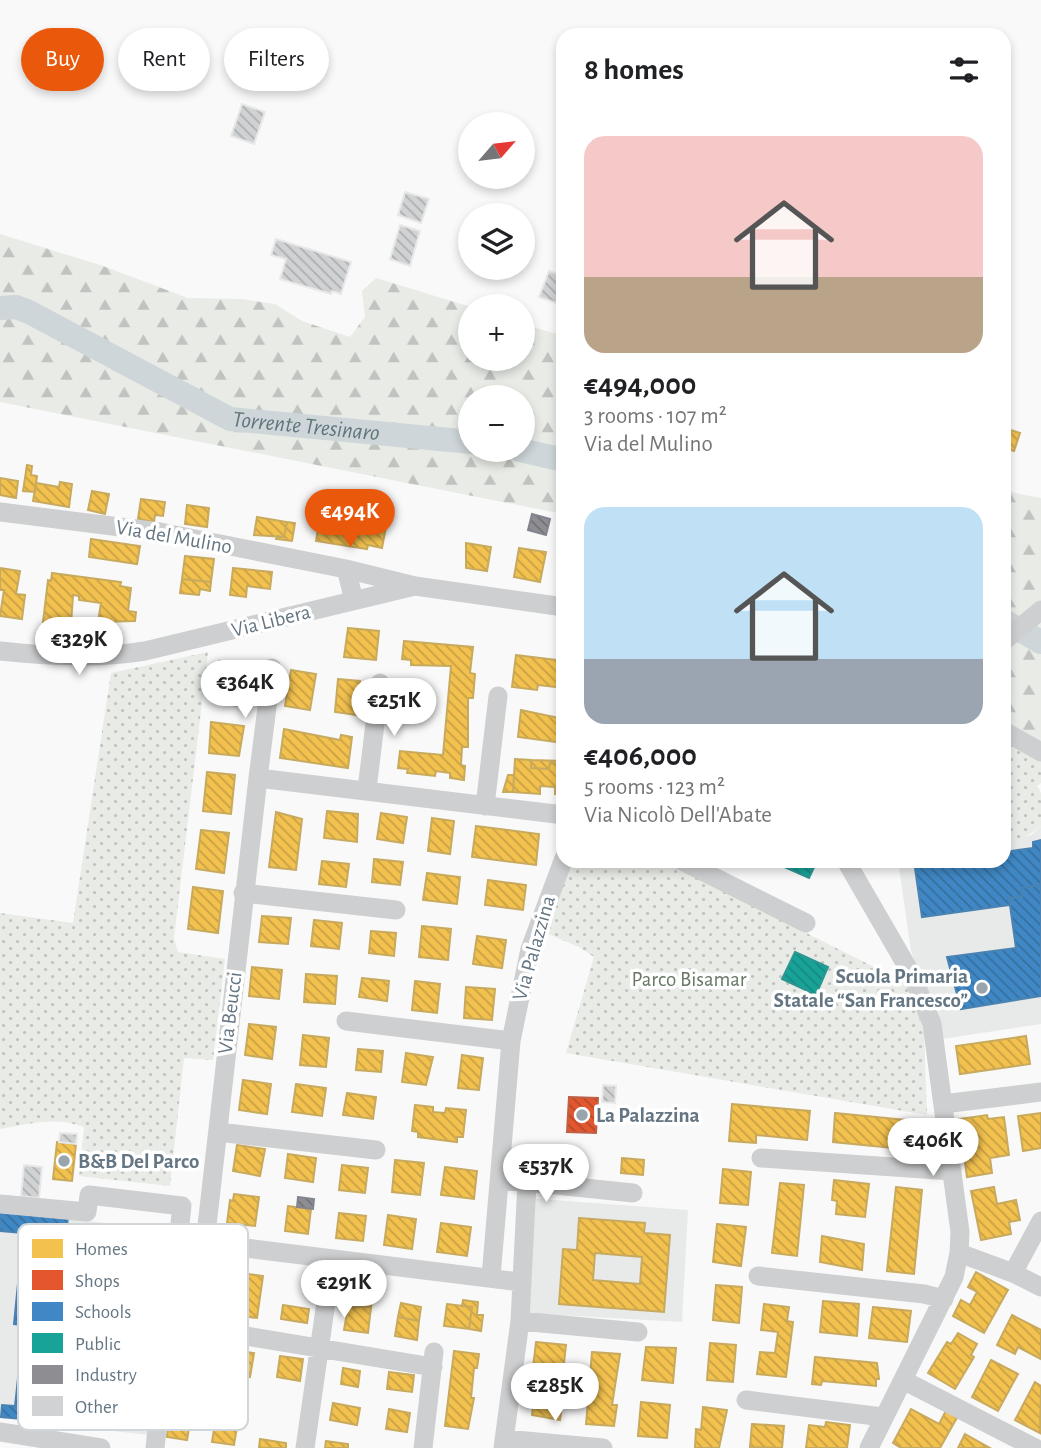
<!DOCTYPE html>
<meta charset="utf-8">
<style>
:root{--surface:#fff;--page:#f2f2f2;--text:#202124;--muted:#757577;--accent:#ea580c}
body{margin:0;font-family:"Alegreya Sans",sans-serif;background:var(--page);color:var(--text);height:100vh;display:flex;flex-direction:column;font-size:26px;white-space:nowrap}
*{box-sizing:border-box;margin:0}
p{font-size:23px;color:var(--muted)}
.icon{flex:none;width:38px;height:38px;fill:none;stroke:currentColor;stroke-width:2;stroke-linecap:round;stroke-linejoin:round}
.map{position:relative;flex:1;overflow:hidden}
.drawer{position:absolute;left:556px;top:28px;width:455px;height:840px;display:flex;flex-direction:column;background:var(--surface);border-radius:21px;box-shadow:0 4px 10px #0003}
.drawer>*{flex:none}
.guide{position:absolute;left:21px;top:28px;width:430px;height:63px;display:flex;gap:14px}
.needle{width:46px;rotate:62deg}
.buttons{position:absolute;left:458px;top:112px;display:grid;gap:14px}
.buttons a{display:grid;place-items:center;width:77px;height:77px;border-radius:50%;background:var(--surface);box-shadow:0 4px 10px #0003;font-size:35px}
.price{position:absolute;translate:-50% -60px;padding:0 16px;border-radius:24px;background:#fff;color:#222;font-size:23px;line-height:46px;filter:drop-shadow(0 2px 4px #0008)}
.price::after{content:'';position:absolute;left:50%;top:42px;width:21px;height:16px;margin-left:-10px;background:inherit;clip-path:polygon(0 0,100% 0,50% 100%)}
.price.selected{background:var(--accent);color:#fff}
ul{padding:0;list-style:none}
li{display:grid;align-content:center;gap:14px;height:371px;padding:0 28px}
li span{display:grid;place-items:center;height:217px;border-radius:21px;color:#555}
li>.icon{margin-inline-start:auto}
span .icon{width:126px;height:126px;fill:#fffc;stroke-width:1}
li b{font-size:30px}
h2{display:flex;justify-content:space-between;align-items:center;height:84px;padding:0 28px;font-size:30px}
.pill{padding:0 24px;border-radius:32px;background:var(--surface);box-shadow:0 4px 10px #0003;font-size:24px;line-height:63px}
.pill.selected{background:var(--accent);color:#fff}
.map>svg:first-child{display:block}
.built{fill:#e8e9e9}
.forest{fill:url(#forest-firs);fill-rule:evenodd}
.park{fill:url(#park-dots)}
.homes{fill:url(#homes-back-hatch);stroke:#c8aa5e;stroke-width:2;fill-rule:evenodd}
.shops{fill:url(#shops-back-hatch);stroke:#be6048;stroke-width:2}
.schools{fill:url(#schools-back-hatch);stroke:#4a83b1;stroke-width:2}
.public{fill:url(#public-back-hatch);stroke:#2e9692;stroke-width:2}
.industry{fill:url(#industry-back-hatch);stroke:#81868e;stroke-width:2}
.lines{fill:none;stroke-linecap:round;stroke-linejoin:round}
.river{stroke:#ced6d9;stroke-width:24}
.building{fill:url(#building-back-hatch);stroke:#e8e8e8;stroke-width:2}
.minor{stroke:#cecfd0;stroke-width:19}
.poi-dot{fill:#99a4ac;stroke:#fff;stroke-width:2.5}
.labels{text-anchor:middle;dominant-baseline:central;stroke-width:7;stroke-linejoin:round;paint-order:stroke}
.street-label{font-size:21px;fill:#657683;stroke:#fff}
.poi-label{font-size:21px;font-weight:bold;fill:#657683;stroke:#fff;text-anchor:start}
.park-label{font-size:21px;fill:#687a64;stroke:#fff}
.water-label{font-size:23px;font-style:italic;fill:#60757c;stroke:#fff}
.key{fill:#fff;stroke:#d1d6da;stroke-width:2}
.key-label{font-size:19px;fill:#657683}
</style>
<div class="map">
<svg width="1041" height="1448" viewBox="0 0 1041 1448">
<defs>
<pattern id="forest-firs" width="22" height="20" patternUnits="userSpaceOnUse" patternTransform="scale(1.75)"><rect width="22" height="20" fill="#e8ebe6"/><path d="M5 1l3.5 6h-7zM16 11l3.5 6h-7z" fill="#c0c3c0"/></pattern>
<pattern id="park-dots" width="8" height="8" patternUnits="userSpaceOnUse" patternTransform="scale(1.75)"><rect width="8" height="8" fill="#e8ebe6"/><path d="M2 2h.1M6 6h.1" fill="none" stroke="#c0c3c0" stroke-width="1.8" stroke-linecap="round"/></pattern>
<pattern id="homes-back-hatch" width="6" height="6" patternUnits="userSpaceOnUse" patternTransform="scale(1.75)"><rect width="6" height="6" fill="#f2c14e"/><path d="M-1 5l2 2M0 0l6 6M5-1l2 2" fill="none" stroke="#c8a146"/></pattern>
<pattern id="shops-back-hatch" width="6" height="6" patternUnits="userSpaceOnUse" patternTransform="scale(1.75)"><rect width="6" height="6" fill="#e4572e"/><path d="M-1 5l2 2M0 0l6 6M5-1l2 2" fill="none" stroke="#b24a2c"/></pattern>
<pattern id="schools-back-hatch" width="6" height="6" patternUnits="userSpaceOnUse" patternTransform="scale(1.75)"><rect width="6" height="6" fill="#3f88c5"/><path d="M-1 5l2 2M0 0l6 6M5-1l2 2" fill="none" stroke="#376f9e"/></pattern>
<pattern id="public-back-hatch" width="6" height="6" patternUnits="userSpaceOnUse" patternTransform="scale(1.75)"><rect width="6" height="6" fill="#17a398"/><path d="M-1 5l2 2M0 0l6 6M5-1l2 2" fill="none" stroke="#188981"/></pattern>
<pattern id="industry-back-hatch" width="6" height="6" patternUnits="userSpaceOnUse" patternTransform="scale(1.75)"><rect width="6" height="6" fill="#8d8d92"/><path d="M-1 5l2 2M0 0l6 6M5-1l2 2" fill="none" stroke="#717277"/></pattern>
<pattern id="building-back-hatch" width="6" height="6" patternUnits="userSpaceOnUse" patternTransform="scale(1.75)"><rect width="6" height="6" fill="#d0d2d3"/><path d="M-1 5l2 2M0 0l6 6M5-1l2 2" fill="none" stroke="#acafb1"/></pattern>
</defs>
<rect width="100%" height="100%" fill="#f9f9f9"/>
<path class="built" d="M1041 826V1024L942 1039 911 951 898 861H1004L1005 840 1031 835Z
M527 1198 688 1210 682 1322 521 1313Z
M0 1209 171 1232 148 1435 0 1418Z"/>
<path class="forest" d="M0 234 103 266 188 298 241 299 275 304 302 321 350 337 365 317 362 291 376 278 471 307V359H523V324L563 336V514L0 402ZM471 397H523V450H471Z
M1004 487 1015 493 1041 498V742L1005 721Z"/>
<path class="park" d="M208 652 174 938 178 952 225 959 213 1060 184 1058 170 1186 79 1176 84 1127C56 1116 29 1124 0 1129V913L73 923 111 673Z
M1004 739 1041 761V783L1037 786 1041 793V826C1030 835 1019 841 1005 840Z
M568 861H663L908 984 924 1031 927 1115 566 1053 594 957 579 947 541 931Z"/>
<path class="homes" d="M1004 428 1020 433 1014 451 1004 448Z
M27 465 32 466 31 475 37 476 35 492 23 491Z
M0 478 18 481 16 498 0 495Z
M60 482 72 484 69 507 33 501 36 483 59 487Z
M92 491 109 494 105 514 88 510Z
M141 499 165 502 163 516 155 515 154 522 138 519Z
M187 505 209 508 207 527 185 524Z
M322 508 355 514 354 521 386 527 382 548 368 545 367 549 316 541Z
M257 517 287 522 284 537 254 535Z
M287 522 295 523 292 541 276 539 277 536 284 537Z
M91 539 140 546 137 564 89 557Z
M466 543 491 547 487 571 466 568Z
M519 548 546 552 540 582 514 577Z
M185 556 214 559 211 582 182 579Z
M0 568 20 571 16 594 25 595 22 619 0 616 4 590H0Z
M233 568 272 572 270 589 247 586 246 597 230 595Z
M52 573 121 582 120 586 131 588 128 611 136 612 135 621 98 622 101 603 79 600V596L73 595 71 625 43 622 48 580 51 581Z
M182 579 211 582 210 591 200 589 199 595 180 593Z
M348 628 379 631 376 660 344 657Z
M404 641 473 647 470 673 475 674 473 698H468V747H462L461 765 465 766 464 780 450 778V773L436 771 435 776 407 773 408 769 398 768 400 751 443 755 451 666 411 665V660L402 659Z
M516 655 564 661V688L538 685 537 690 512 687Z
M219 661 245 664 240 706 214 703Z
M291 670 316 674 310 710 285 706Z
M338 679 360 681 357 715 335 712Z
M521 710 564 719V743L518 737Z
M211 722 244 726 239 756 209 753Z
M284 729 340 740 341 735 352 737 348 768 280 758Z
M515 759 531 760V768L549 769 550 763 564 764V795L555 794V787L540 786V794L513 792Z
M531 760 564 761V764L550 763 549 769 531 768Z
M207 772 235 775 231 814 203 811Z
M508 775H514L513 792H503Z
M327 811 358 814 357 842 324 838Z
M276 812 302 819 296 870 269 867Z
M381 813 407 817 403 843 377 839Z
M432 818 454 821 450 854 428 851Z
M476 826 539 834 536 865 472 857Z
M201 830 229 833 224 873 196 869Z
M374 859 403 862 400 885 372 882Z
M322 861 349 864 346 887 319 884Z
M427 873 460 877 457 904 423 900Z
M488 880 526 885 523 910 485 905Z
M193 887 223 891 218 933 188 929Z
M262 916 291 918 288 944 259 942Z
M314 920 342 923 339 949 311 946Z
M422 926 451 929 448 960 419 957Z
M371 931 396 933 394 956 369 953Z
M477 936 506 940 502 968 473 964Z
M252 967 282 970 279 999 249 996Z
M306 974 337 976 335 1004 304 1002Z
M362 978 389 981 387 1001 359 997Z
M415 981 440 984 437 1013 412 1010Z
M466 987 495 989 492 1020 464 1018Z
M249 1024 276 1027 272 1059 245 1055Z
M303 1035 329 1038 326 1067 300 1065Z
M1026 1036 1030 1064 960 1074 956 1046Z
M358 1049 383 1051 381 1072 356 1070Z
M406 1053 433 1057 426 1085 402 1082Z
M462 1055 483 1058 479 1090 458 1088Z
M243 1080 271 1084 267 1114 239 1110Z
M296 1084 326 1088 322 1116 292 1112Z
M347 1093 376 1097 373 1119 343 1115Z
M732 1104 810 1111 807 1140 756 1135V1143L729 1141Z
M415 1105 433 1107V1112L445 1113 446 1108 466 1110 463 1137H457V1142L418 1137V1132L412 1131Z
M835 1113 916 1121 913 1150 833 1142Z
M1041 1113V1148L1023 1151 1018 1116Z
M987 1115 988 1119 1004 1117 1009 1155 990 1158 992 1173 967 1177 959 1119Z
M57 1142 76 1144 72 1181 53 1179Z
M237 1145 265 1149 260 1176 233 1171Z
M288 1154 316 1158 313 1182 285 1178Z
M622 1158 644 1160 643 1175 621 1173Z
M395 1160 424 1163 420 1195 392 1192Z
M342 1165 368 1168 365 1193 339 1190Z
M445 1167 477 1171 474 1199 441 1195Z
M723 1169 751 1172 748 1205 720 1203Z
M834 1180 869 1184 865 1217 836 1214 837 1201 832 1200Z
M780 1183 804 1185 797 1256 772 1253Z
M896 1187 922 1190 914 1274 887 1271Z
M994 1187 997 1204 1016 1200 1020 1220 1009 1222 1011 1234 981 1240 971 1191Z
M234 1194 259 1197 255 1226 227 1223 230 1200 233 1201Z
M288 1206 311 1209 308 1234 285 1231Z
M339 1213 366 1216 363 1241 336 1238Z
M388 1215 416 1219 412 1249 384 1245Z
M579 1218 645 1223 644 1233 670 1235 664 1312 559 1304 563 1249 577 1250ZM595 1253 642 1257 640 1284 593 1280Z
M441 1223 471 1227 467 1256 437 1252Z
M717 1224 746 1227 741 1266 713 1262Z
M822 1236 864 1244 862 1270 820 1262Z
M976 1272 1008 1290 984 1333 953 1316 961 1300 970 1305 977 1292 968 1287Z
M239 1273 263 1276 257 1318 234 1315Z
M716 1285 742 1287 739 1323 713 1320Z
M351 1288 374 1291 371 1307H348Z
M463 1300 478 1302 477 1315H483L481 1331 469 1329 472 1307 462 1306Z
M823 1301 859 1304 857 1336 820 1332Z
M401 1303 421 1307 419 1321 398 1317Z
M447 1304 472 1307 469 1329 444 1326Z
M764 1304 789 1307 787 1321 793 1322 786 1377 757 1374 760 1352 775 1353 778 1332 761 1330Z
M283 1305 309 1309 307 1323 281 1319Z
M355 1305 371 1307 368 1333 344 1330 348 1307 355 1308Z
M873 1307 911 1311 907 1342 869 1338Z
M1012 1315 1041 1330V1359L1018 1347 1015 1354 997 1345Z
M398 1317 419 1321 417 1340 395 1336Z
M958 1333 977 1344 971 1355 974 1357 955 1389 928 1373 947 1342 951 1344Z
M536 1342 566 1345 563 1372 533 1368Z
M710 1343 736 1345 733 1382 707 1380Z
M646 1347 676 1348 673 1383 642 1380Z
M233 1350 254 1353 250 1377 229 1373Z
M454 1351 479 1354 477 1368H474L471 1398H474L468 1429 445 1426Z
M592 1352 620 1354 612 1405H617L614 1426 586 1424Z
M280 1356 303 1359 300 1381 277 1377Z
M815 1357 877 1363 879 1379H876V1386L822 1381 821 1385 812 1384Z
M991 1360 1018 1374 998 1411 972 1397Z
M343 1368 360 1371 358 1387 341 1384Z
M389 1372 414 1375 412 1392 387 1389Z
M1035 1382 1041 1386 1040 1433 1015 1420Z
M535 1393 563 1398 560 1420 532 1415Z
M641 1402 670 1405 667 1438 638 1436Z
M333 1403 360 1408 357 1425 330 1420Z
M703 1407 727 1410 719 1448H695L696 1429 701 1430Z
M948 1407 959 1414 940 1448H901L893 1443 911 1409 939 1424Z
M389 1409 410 1413 407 1432 386 1429Z
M169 1419 190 1422 187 1440 167 1437Z
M826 1422 850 1425 847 1448H806L809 1425 825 1427Z
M215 1423 237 1427 234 1445 212 1442Z
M752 1424 784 1426 782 1448 750 1447Z
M965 1434 990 1448H958Z
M260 1439 286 1443V1448H259Z
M326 1441 348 1444V1448H325Z"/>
<path class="shops" d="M569 1097 598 1098 596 1133 567 1132Z"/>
<path class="schools" d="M1041 840V885L1021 888 1022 897 1009 898 1010 905 922 917 914 861H1004V852L1033 848V842Z
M1041 885V996L961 1009 947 957 1016 948 1009 898 1022 897 1021 888Z
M0 1209 68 1216 66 1237 44 1235 42 1260 61 1262 59 1285 39 1283 37 1304 67 1308 65 1329 14 1324 23 1233 0 1231Z
M18 1378 37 1380 33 1420 1 1417 2 1405 15 1406Z"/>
<path class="public" d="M771 861H817L809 878Z
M795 952 828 967 816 995 782 979Z"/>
<path class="industry" d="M532 514 550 519 546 535 528 530Z
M298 1197 314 1199 313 1209 297 1207Z"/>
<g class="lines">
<g class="river">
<path id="s1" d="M0 308 16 307 29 312 230 419 471 442"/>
<path d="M520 450 564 460"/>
<path d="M1004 621 1041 642"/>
</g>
</g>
<path class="building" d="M242 104 265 112 254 144 231 136Z
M405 192 429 199 421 223 398 215Z
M400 225 420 231 410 266 390 259Z
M276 239 351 262 341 294 332 291 331 294 280 279 286 259 271 255Z
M549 271 564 276V292L559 304 539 297Z
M603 1085 616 1086 615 1103 602 1102Z
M60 1133 77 1134 76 1144 59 1142Z
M24 1165 42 1167 39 1198 21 1196Z"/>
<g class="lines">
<path class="minor" d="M0 512 160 532 346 569
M354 600 346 569 415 586 564 607
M1004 641 1041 610
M0 651C49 656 96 659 145 651L415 586
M1004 731 1041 752
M258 778 272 668
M367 789 380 683
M485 806 498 696
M682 861 806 923
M846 861 912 975 932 1024 960 1232 959 1253 954 1277 869 1448
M243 893 396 910
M346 1021 511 1041
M943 1104 1041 1092
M218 1132 376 1150
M761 1158 952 1171
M499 1181 527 1182 520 1321 503 1448
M527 1182 633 1193
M0 1204 87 1212 89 1195 182 1206 155 1448
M959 1253 1013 1273 1041 1287
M1013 1273 1041 1221
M758 1276 924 1294 944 1299
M491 1277 511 1041 530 949 564 858
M520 1282 205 1243 258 778 564 815
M520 1321 638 1332
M198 1328 433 1367
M903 1380 1035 1448
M746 1400 883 1417
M0 1432 101 1448
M504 1439 603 1448
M305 1448 328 1288
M423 1448 434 1352"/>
</g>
<g class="poi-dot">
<circle cx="982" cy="988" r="7"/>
<circle cx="582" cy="1115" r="7"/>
<circle cx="64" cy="1161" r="7"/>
</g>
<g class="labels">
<g class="street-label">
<text transform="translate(174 537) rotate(10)">Via del Mulino</text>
<text transform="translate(271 621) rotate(-14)">Via Libera</text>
<text transform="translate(534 948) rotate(-74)">Via Palazzina</text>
<text transform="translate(230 1013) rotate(-83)">Via Beucci</text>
</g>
<g class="poi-label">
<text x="968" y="976" text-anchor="end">Scuola Primaria<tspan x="968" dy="24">Statale “San Francesco”</tspan></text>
<text x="596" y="1115">La Palazzina</text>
<text x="78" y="1161">B&amp;B Del Parco</text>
</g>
<g class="park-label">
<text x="689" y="979">Parco Bisamar</text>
</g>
<g class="water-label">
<text stroke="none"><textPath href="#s1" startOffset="334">Torrente Tresinaro</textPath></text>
</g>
</g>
<rect x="18" y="1224" width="230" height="206" rx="10" class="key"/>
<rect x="32" y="1239" width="31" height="19" fill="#f2c14e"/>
<rect x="32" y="1270" width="31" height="20" fill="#e4572e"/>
<rect x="32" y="1302" width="31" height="19" fill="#3f88c5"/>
<rect x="32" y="1333" width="31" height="20" fill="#17a398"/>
<rect x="32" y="1365" width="31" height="19" fill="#8d8d92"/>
<rect x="32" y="1396" width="31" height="20" fill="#d0d2d3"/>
<g class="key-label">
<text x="75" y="1255">Homes</text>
<text x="75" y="1287">Shops</text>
<text x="75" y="1318">Schools</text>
<text x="75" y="1350">Public</text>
<text x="75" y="1381">Industry</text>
<text x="75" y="1413">Other</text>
</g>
</svg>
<div class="buttons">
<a><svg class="needle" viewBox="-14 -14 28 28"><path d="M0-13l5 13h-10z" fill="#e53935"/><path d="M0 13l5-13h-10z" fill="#757577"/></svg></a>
<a><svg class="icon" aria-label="layers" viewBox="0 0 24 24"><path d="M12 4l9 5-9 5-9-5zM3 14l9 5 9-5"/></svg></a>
<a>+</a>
<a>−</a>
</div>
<b class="price selected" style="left:350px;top:549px">€494K</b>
<b class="price" style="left:79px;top:677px">€329K</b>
<b class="price" style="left:245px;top:720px">€364K</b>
<b class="price" style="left:394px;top:738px">€251K</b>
<b class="price" style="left:933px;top:1178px">€406K</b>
<b class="price" style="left:546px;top:1204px">€537K</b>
<b class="price" style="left:344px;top:1320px">€291K</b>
<b class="price" style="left:555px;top:1423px">€285K</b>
<div class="guide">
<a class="pill selected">Buy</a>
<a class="pill">Rent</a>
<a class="pill">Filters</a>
</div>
<section class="drawer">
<h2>8 homes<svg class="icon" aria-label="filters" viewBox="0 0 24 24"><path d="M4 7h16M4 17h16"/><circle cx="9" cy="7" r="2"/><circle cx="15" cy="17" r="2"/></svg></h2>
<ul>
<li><span style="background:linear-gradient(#f6c9c9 65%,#b9a48a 0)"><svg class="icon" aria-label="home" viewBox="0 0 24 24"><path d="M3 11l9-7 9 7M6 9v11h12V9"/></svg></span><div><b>€494,000</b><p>3 rooms · 107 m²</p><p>Via del Mulino</p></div></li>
<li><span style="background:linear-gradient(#bfe0f5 70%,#9aa5b1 0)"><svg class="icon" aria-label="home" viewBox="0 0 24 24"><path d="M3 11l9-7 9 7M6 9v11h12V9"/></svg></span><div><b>€406,000</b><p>5 rooms · 123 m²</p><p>Via Nicolò Dell'Abate</p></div></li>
</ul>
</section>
</div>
